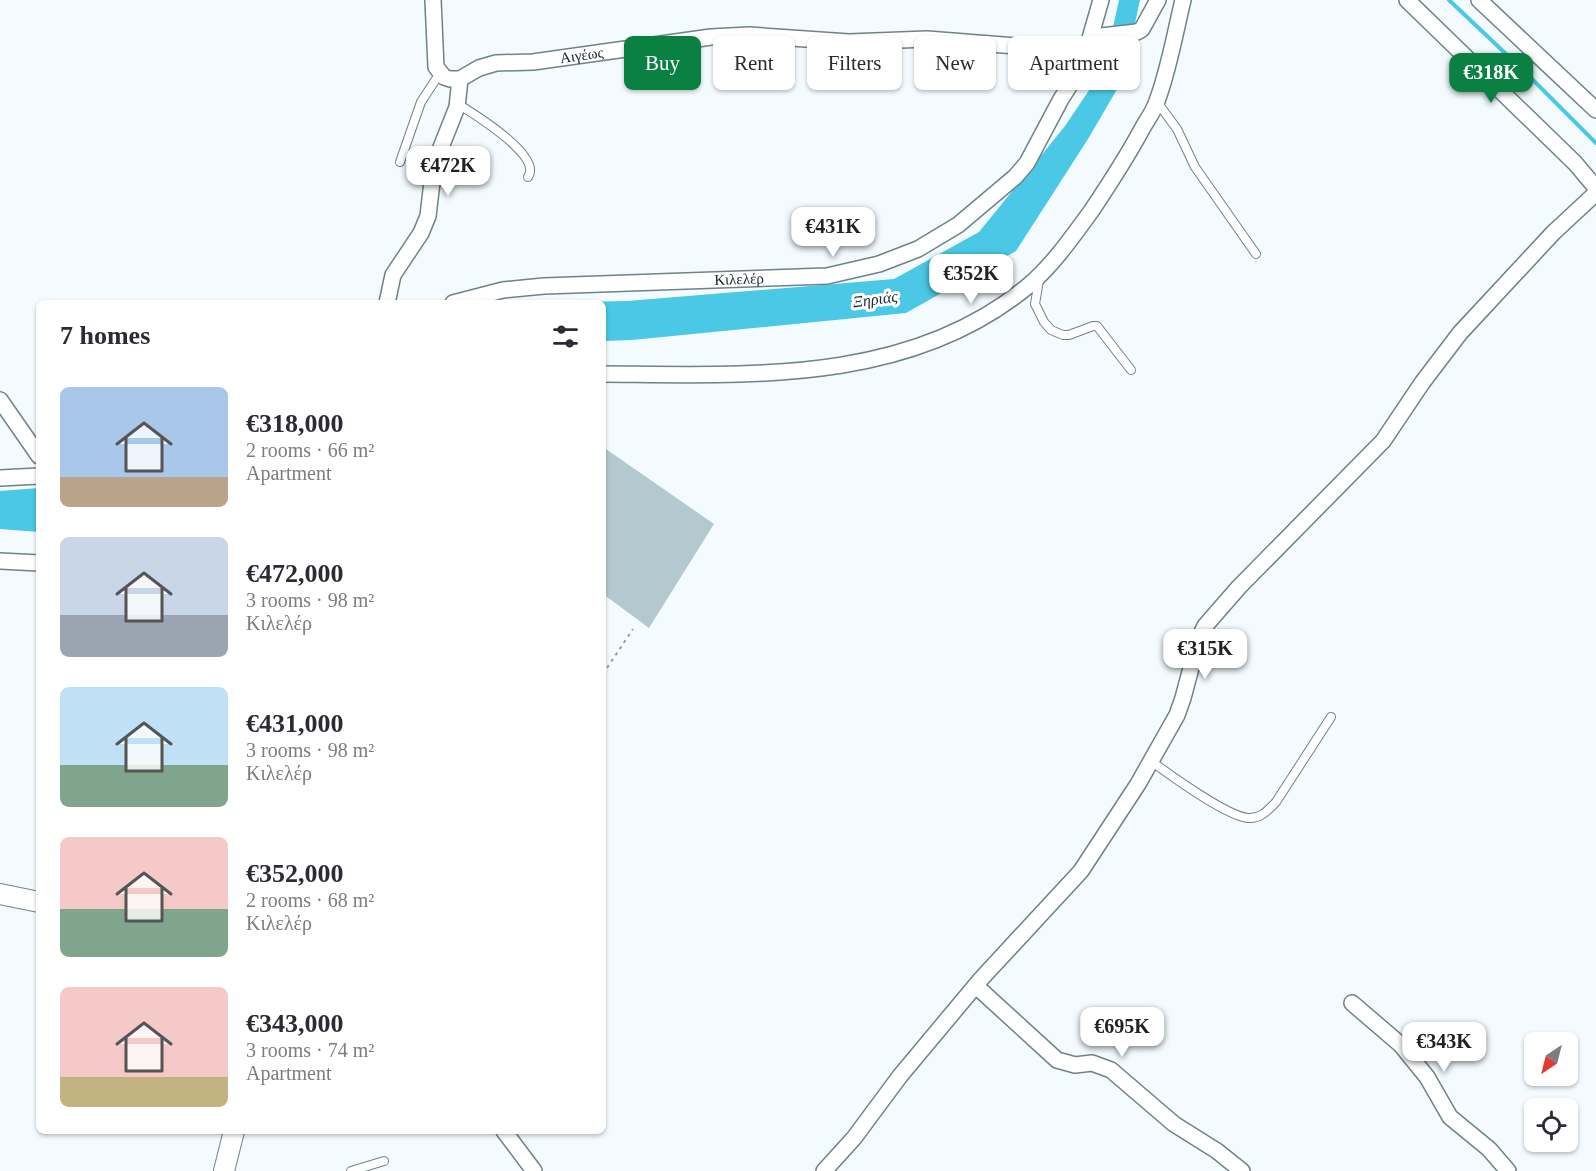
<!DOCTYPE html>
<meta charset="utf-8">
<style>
:root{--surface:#fff;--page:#f2f2f3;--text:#2b2b33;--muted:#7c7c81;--accent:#0b8043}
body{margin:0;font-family:Georgia,serif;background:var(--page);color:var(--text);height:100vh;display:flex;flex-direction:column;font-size:22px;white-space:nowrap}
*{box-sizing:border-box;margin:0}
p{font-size:20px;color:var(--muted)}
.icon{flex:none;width:33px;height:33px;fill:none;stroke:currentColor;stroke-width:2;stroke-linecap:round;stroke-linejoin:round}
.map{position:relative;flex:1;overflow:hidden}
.sheet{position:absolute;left:36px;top:300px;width:570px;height:834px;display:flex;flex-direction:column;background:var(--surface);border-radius:9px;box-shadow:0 2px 4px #0004}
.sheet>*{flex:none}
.banner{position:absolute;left:624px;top:36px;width:570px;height:54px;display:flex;gap:12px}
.needle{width:39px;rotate:215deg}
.tools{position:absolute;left:1524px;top:1032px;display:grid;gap:12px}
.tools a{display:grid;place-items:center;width:54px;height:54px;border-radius:9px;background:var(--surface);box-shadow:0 2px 4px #0004;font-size:30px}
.price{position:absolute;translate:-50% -51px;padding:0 14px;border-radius:12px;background:#fff;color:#222;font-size:20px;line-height:39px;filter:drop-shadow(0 2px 3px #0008)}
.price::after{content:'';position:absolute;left:50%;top:36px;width:18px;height:14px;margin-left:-9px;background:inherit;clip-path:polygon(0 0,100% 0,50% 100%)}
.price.selected{background:var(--accent);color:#fff}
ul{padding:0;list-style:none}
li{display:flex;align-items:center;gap:18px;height:150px;padding:0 24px}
li span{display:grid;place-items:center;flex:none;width:168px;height:120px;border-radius:9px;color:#555}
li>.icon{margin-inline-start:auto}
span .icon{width:72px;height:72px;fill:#fffc;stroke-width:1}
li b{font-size:26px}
h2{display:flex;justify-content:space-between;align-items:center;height:72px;padding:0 24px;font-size:26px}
.pill{padding:0 21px;border-radius:9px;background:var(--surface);box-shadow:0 2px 4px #0004;font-size:21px;line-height:54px}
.pill.selected{background:var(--accent);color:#fff}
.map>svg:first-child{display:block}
.water{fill:#4ac8e5}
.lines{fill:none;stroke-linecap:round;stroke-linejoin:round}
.stream{stroke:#4ac8e5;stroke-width:4}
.building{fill:#b4c9cf}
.service-casing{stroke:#6f8288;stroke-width:10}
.minor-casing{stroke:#6f8288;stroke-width:18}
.tertiary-casing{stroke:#6f8288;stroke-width:22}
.path{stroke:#939b9e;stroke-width:2;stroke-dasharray:3 4.5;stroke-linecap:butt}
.service{stroke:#fff;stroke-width:8}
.minor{stroke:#fff;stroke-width:15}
.tertiary{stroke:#fff;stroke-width:20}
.labels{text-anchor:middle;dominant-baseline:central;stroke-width:6;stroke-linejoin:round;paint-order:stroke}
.street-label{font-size:15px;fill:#21292b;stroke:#fff}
.water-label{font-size:16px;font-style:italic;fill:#182d33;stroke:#fff}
</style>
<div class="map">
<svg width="1596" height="1171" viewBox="0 0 1596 1171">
<rect width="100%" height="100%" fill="#f3fbfe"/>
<path class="water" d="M1119 0H1140L1123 79 1088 139 1016 251 906 313 632 340 603 341V303H527L627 301 894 279 979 232 1065 126 1104 68Z
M39 488V532L0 529V491Z"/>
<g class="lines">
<path class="stream" d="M1449 0 1523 70 1596 143"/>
</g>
<path class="building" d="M603 447 714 524 649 628 603 594Z"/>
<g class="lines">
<defs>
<path id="service" d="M1157 102 1177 129 1195 167 1256 254
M458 104C474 114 543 156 528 177
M400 162 421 102 440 73
M1039 280 1035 304 1044 322 1051 330 1063 335H1069L1093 326H1097L1131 370
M1151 761C1170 775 1227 816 1248 818 1261 819 1268 810 1276 802L1331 717
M351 1171 384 1161"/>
<g id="minor">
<path id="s1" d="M433 0 436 67 444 77 450 79H460L479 68 496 63 533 62 711 37 749 35 849 42 927 39 1016 46H1089"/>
<path d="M1407 0 1575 163 1596 188"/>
<path d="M1479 0 1596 110"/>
<path d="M1092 37 1137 32 1142 29 1158 0"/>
<path d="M387 303 393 275 421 233 428 216 434 165 457 107 460 79"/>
<path id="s2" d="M453 303 503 290 544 286 827 276 879 264 918 249 958 225 1015 177 1027 163 1061 99 1082 66 1101 0"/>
<path d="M603 374C748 375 909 385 1028 286 1053 265 1073 236 1092 210 1110 183 1127 157 1142 129 1147 120 1154 111 1157 101 1169 69 1175 33 1183 0"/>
<path d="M0 400 39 456"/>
<path d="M0 478 39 476"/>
<path d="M0 561 39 563"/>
<path d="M976 986 1057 1060 1075 1065 1092 1063 1111 1070 1174 1124 1217 1151 1242 1171"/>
<path d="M1352 1003 1401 1045 1427 1077 1450 1117 1489 1149 1508 1171"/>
<path d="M504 1131 534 1171"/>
<path d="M824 1171 854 1138 900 1076 981 979 1081 871 1138 784 1177 715 1183 698 1199 638 1205 626 1239 587 1383 441 1422 383 1460 333 1553 233 1596 193"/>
</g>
<path id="tertiary" d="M0 894 39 902
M224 1171 234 1131"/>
</defs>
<use href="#service" class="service-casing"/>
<use href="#minor" class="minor-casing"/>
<use href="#tertiary" class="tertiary-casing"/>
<path class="path" d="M603 674 633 629"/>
<use href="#service" class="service"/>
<use href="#minor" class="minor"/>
<use href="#tertiary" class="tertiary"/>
</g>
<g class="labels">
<g class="street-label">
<text stroke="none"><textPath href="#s1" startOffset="222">Αιγέως</textPath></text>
<text stroke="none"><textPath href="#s2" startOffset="288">Κιλελέρ</textPath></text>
</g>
<g class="water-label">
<text transform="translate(875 299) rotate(-8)">Ξηριάς</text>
</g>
</g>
</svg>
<div class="tools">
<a><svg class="needle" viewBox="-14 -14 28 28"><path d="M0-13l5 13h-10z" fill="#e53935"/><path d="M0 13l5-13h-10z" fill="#7c7c81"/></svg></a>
<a><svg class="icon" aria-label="locate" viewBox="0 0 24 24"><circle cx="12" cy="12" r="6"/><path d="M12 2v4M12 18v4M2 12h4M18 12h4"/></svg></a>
</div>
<b class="price selected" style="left:1491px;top:104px">€318K</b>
<b class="price" style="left:448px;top:197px">€472K</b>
<b class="price" style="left:833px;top:258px">€431K</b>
<b class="price" style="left:971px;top:305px">€352K</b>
<b class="price" style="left:1205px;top:680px">€315K</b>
<b class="price" style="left:1122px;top:1058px">€695K</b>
<b class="price" style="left:1444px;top:1073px">€343K</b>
<div class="banner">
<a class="pill selected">Buy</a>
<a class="pill">Rent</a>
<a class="pill">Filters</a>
<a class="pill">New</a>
<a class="pill">Apartment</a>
</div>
<section class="sheet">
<h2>7 homes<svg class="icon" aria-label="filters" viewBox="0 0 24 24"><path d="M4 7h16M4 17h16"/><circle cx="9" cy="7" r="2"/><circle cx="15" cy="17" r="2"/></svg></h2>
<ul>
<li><span style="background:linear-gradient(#a9c7e8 75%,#b9a48a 0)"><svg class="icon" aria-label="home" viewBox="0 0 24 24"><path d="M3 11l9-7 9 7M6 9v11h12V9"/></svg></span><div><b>€318,000</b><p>2 rooms · 66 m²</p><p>Apartment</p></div></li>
<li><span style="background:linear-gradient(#c9d6e8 65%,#9aa5b1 0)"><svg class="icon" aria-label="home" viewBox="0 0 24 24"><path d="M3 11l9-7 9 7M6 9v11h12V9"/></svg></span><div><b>€472,000</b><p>3 rooms · 98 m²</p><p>Κιλελέρ</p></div></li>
<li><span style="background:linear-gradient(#bfe0f5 65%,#7fa58c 0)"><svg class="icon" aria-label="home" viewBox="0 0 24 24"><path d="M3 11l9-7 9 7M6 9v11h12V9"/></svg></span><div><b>€431,000</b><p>3 rooms · 98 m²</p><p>Κιλελέρ</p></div></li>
<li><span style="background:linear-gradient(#f6c9c9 60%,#7fa58c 0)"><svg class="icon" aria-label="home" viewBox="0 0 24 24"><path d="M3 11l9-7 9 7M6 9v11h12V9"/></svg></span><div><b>€352,000</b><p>2 rooms · 68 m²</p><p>Κιλελέρ</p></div></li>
<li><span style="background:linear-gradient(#f6c9c9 75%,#c2b280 0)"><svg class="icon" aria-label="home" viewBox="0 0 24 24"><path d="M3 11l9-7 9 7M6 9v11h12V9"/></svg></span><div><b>€343,000</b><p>3 rooms · 74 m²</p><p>Apartment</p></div></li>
</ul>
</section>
</div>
